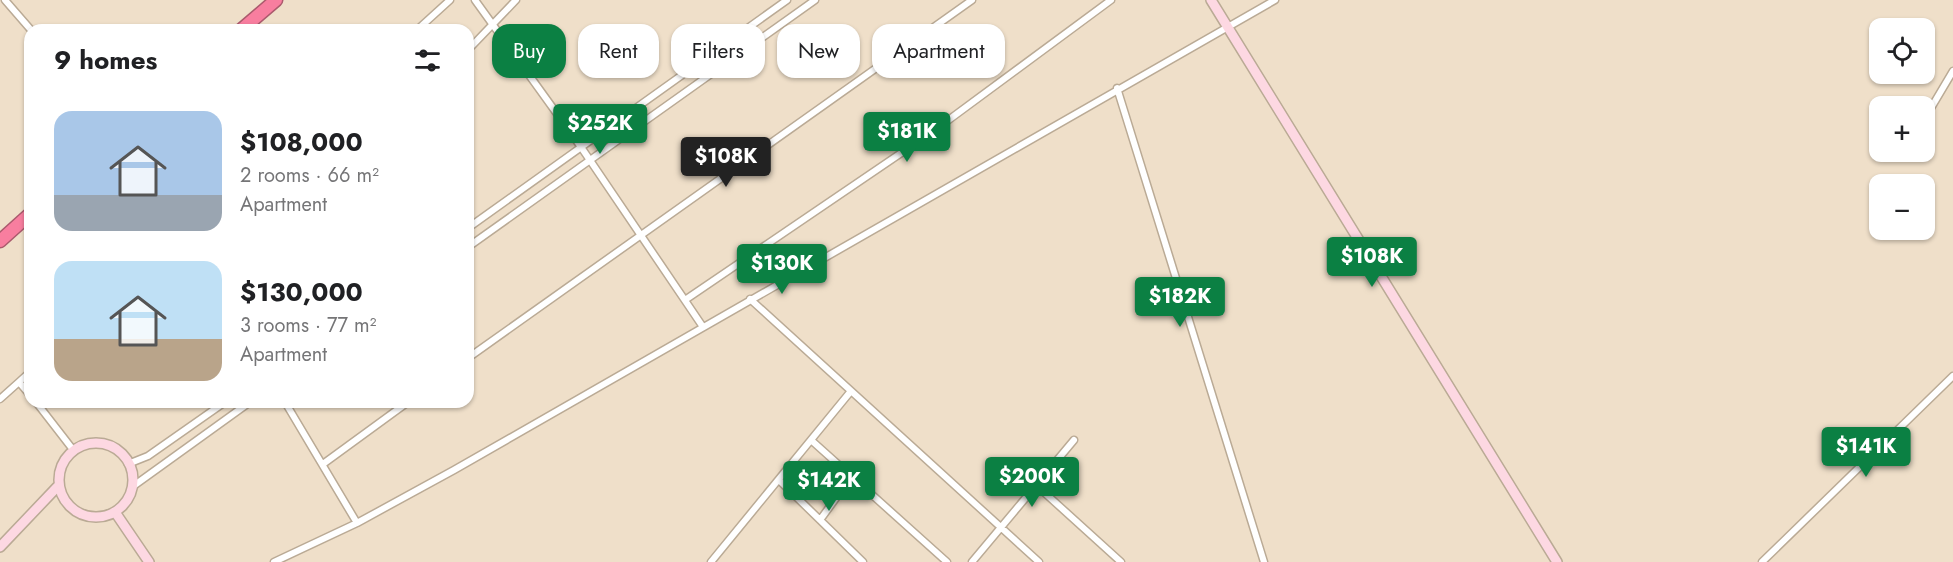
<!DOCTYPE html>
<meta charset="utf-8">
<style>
:root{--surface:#fff;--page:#f2f2f2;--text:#202124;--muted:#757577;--accent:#0b8043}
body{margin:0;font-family:Jost,sans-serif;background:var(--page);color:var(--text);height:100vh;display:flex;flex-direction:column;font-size:22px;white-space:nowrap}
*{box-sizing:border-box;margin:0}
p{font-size:20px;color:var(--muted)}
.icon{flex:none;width:33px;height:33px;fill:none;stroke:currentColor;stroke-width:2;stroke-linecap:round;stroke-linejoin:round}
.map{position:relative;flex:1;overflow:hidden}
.details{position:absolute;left:24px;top:24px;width:450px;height:384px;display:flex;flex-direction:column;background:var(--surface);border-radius:18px;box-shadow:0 2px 4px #0004}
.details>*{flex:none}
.hud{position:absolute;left:492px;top:24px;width:570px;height:54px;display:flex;gap:12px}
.buttons{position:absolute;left:1869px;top:18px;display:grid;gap:12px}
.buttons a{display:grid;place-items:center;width:66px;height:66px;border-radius:12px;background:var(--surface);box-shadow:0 2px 4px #0004;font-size:30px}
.price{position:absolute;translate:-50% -51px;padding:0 14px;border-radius:6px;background:var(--accent);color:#fff;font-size:20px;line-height:39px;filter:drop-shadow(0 2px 3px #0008)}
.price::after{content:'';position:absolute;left:50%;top:36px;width:18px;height:14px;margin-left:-9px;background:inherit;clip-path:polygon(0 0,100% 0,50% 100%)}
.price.selected{background:#222;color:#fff}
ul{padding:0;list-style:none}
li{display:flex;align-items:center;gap:18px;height:150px;padding:0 30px}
li span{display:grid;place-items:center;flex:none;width:168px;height:120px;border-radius:18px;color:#555}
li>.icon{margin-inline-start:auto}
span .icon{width:72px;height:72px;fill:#fffc;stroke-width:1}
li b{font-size:26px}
h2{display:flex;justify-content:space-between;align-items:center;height:72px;padding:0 30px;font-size:26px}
.chip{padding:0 21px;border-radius:18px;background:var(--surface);box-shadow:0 2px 4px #0004;font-size:21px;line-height:54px}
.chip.selected{background:var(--accent);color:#fff}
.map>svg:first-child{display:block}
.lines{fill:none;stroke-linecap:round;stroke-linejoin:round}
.street-casing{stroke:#baaa95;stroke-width:9}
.secondary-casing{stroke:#baaa95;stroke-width:12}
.highway-casing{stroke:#ab5a6d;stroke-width:15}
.street{stroke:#fff;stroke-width:6}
.secondary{stroke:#fdd8e2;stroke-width:9}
.highway{stroke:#f87e9f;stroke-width:12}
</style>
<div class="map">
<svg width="1953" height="562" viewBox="0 0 1953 562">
<rect width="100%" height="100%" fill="#efdfc9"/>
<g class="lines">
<defs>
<path id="street" d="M5 0 31 30
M475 0 581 147 703 327
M417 30 450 0
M468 50 516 0
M1117 88 1264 562
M1931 108 1953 71
M468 228 787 0
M468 247 815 0
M750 299 1039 562
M685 300 935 130 1111 0
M468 358 972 0
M30 372 19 382 30 395
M0 399 19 382
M36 402 74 451
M285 402 357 523
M811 440 947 562
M128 464 148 456 225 402
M323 464 408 402
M779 480 863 562
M1036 485 1121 562
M132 487 250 402
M820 520 852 476
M274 562 357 523 454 470 1275 0
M711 562 851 391
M972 562 1074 440
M1762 562 1953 376"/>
<path id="secondary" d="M1211 0 1557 562
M59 480a37 37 0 1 1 74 0a37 37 0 1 1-74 0Z
M115 512 149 562
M0 547 59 485"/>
<path id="highway" d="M241 30 276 0
M0 241 30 214"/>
</defs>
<use href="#street" class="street-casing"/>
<use href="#secondary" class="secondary-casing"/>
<use href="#highway" class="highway-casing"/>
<use href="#street" class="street"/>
<use href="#secondary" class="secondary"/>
<use href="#highway" class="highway"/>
</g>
</svg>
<div class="buttons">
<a><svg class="icon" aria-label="locate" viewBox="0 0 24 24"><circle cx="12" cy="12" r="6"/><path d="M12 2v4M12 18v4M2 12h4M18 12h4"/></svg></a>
<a>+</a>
<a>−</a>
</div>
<b class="price" style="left:600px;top:155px">$252K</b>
<b class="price" style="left:907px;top:163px">$181K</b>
<b class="price selected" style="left:726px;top:188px">$108K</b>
<b class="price" style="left:1372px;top:288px">$108K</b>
<b class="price" style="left:782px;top:295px">$130K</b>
<b class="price" style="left:1180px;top:328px">$182K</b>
<b class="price" style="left:1866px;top:478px">$141K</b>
<b class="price" style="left:1032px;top:508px">$200K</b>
<b class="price" style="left:829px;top:512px">$142K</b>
<div class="hud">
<a class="chip selected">Buy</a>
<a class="chip">Rent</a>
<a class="chip">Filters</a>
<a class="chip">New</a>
<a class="chip">Apartment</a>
</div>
<section class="details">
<h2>9 homes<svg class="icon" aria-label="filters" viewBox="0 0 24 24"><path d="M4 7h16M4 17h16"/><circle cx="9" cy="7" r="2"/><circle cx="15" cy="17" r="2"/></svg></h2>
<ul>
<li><span style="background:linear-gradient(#a9c7e8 70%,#9aa5b1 0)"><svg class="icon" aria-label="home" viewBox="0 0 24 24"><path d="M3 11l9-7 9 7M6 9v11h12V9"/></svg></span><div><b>$108,000</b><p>2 rooms · 66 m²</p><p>Apartment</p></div></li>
<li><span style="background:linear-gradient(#bfe0f5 65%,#b9a48a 0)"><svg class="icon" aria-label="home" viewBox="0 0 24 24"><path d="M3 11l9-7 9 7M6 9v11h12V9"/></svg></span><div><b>$130,000</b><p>3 rooms · 77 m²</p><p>Apartment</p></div></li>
</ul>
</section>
</div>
